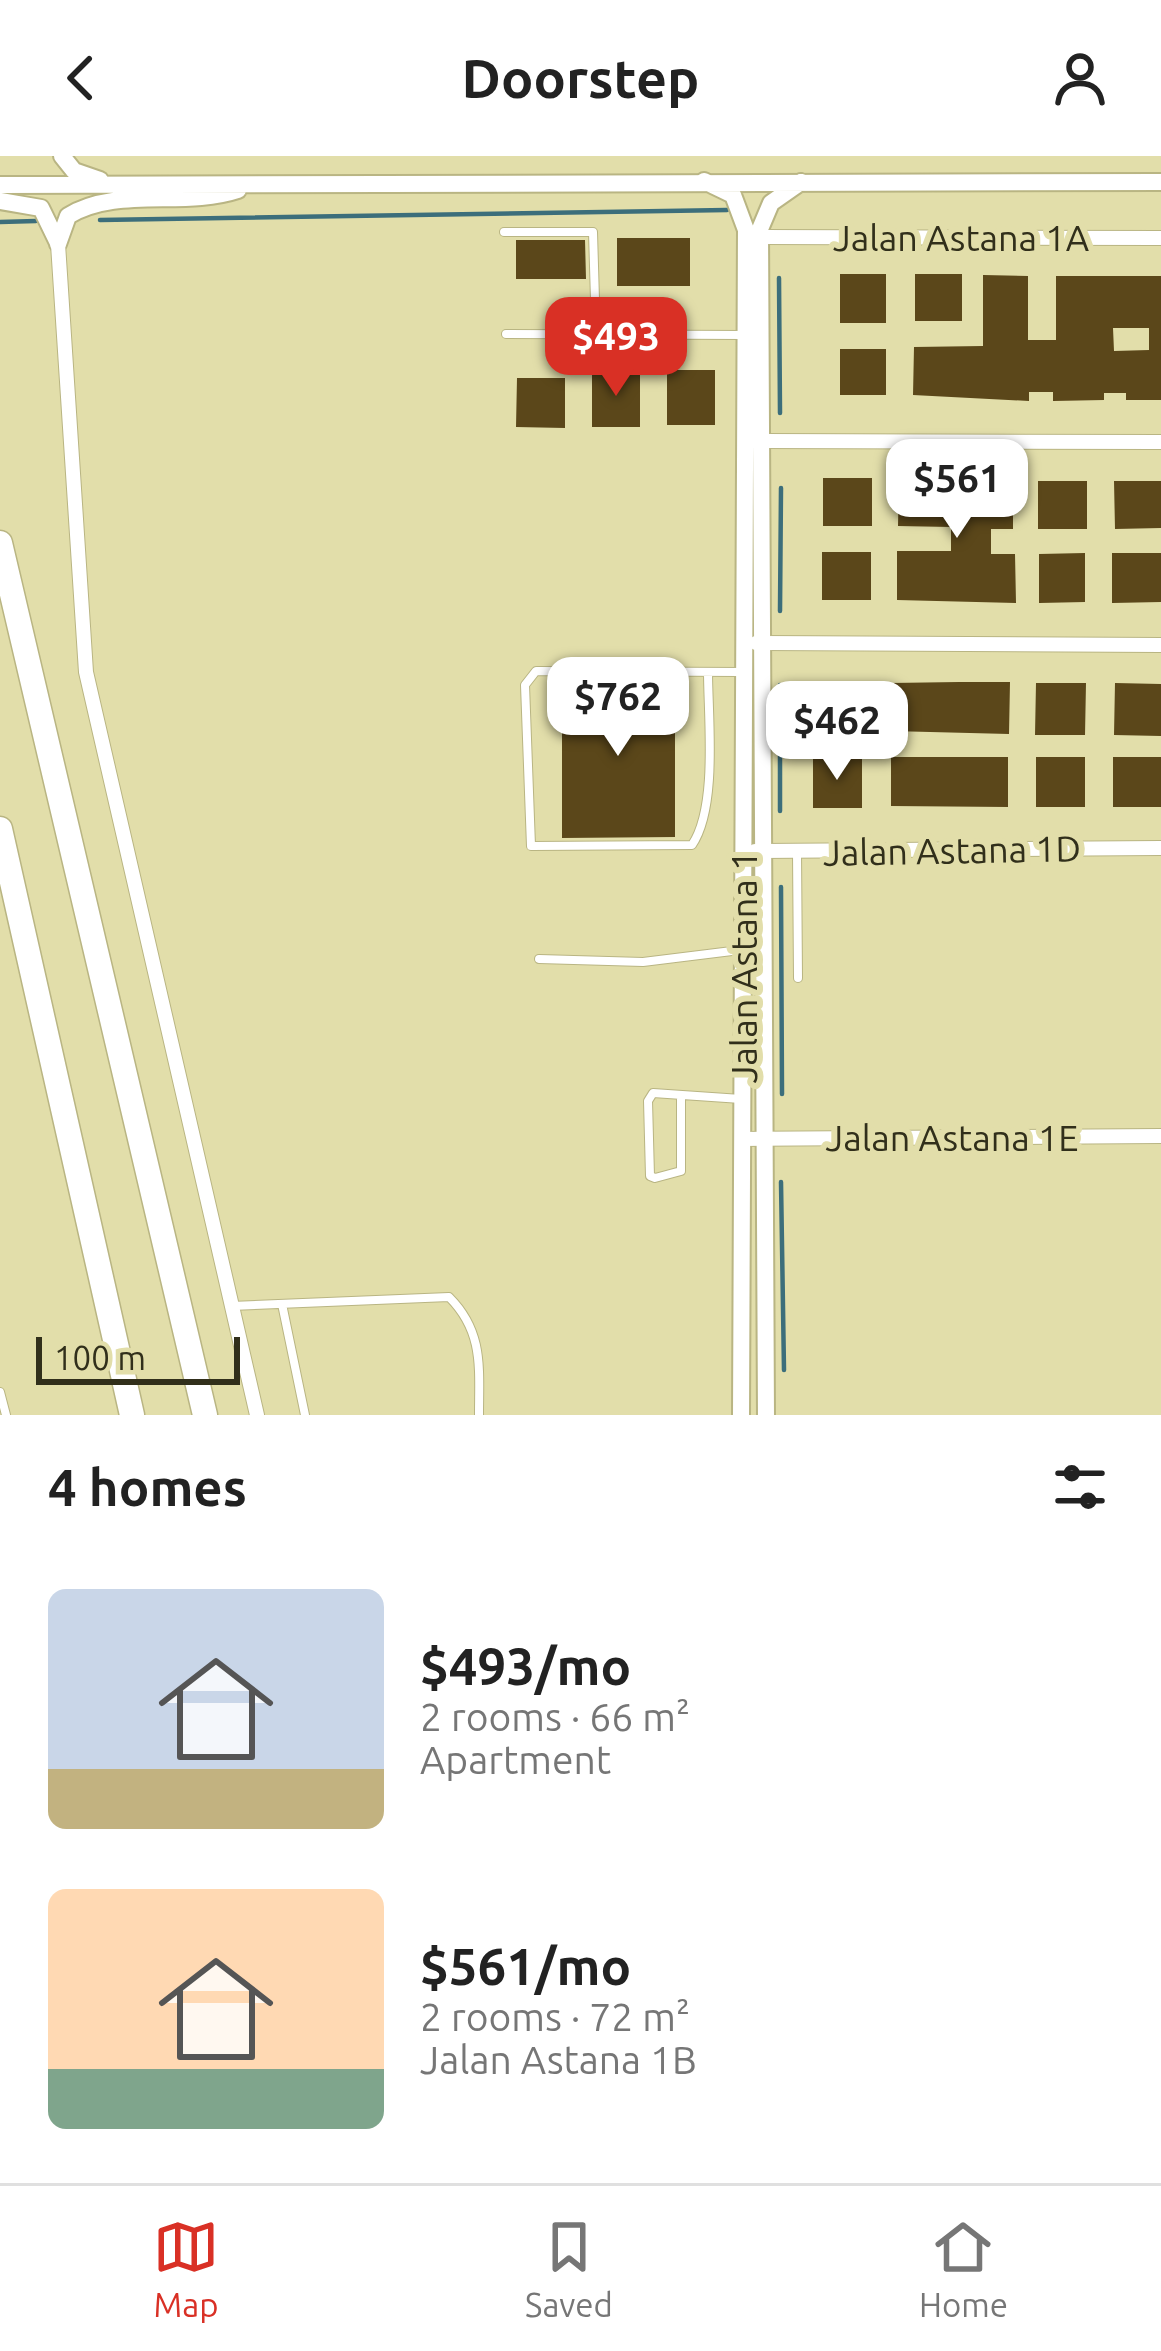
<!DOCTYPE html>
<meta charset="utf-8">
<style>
:root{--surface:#fff;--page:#f6f6f6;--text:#222;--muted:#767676;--line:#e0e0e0;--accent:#d93025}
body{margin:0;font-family:Ubuntu,sans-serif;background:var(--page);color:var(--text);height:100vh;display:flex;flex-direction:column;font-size:45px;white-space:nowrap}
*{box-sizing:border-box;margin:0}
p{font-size:39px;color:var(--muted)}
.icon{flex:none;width:66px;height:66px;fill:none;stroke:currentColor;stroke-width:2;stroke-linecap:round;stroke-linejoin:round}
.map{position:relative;height:1259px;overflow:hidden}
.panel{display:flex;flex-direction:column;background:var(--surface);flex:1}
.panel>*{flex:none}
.scale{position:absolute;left:36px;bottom:30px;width:204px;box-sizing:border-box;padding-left:12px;border:6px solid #312f1b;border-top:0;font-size:33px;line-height:42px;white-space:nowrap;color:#312f1b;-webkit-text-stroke:9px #e2deaa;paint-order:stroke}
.price{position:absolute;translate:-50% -102px;padding:0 27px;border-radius:24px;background:#fff;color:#222;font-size:39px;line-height:78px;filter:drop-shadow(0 3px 6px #0008)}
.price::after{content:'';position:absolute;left:50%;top:72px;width:36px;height:27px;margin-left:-18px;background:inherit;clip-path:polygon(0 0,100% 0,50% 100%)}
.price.current{background:var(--accent);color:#fff}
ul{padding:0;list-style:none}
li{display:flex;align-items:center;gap:36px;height:300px;padding:0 48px}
li span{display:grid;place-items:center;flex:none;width:336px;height:240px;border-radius:18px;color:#555}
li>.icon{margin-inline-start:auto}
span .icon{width:144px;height:144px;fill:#fffc;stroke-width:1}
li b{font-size:51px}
h2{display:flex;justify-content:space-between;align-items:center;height:144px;padding:0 48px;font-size:51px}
header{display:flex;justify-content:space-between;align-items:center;height:156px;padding:0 48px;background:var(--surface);font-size:54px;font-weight:600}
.tab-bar{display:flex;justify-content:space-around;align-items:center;height:168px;border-top:3px solid var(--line);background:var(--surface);font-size:33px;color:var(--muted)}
.tab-bar a{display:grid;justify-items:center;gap:6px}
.tab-bar .current{color:var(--accent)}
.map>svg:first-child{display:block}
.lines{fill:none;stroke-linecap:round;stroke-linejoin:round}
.stream{stroke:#3c6e7b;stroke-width:4.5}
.building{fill:#5b471a;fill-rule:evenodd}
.service-casing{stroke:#b9b583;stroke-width:10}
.minor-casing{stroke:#b9b583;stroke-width:16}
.tertiary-casing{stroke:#b9b583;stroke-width:20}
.motorway-casing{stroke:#b9b583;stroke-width:27}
.service{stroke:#fff;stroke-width:8}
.minor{stroke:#fff;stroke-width:14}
.tertiary{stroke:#fff;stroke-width:16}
.motorway{stroke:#fff;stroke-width:24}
.labels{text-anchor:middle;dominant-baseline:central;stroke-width:12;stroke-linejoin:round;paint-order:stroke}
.street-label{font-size:36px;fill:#312f1b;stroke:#e2deaa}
</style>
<header><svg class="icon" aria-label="back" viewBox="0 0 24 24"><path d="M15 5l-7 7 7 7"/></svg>Doorstep<svg class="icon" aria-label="person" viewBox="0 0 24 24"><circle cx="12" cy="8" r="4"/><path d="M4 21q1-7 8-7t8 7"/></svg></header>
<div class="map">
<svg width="1161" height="1259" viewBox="0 0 1161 1259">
<rect width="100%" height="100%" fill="#e2deaa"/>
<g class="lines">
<path class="stream" d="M100 64 727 54
M0 66 36 65
M779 122 780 257
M780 455 781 332
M780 529V655
M781 731 782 938
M781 1026 784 1214"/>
</g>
<path class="building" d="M617 82H690V130H617Z
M516 84H585L586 123H516Z
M840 118H886V167H840Z
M915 118H962V165H915Z
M983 119 1028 120V184H1056V120H1161V244H1126V237H1104V244L1053 245V236H1029V245L913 239 914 191 983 190ZM1113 172H1149V194L1114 195Z
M840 193H886V239H840Z
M667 214H715V269H667Z
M592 215H640V271H592Z
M517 222H565V272L516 271Z
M899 321 1013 325V373H991V398H1015L1016 447 897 444V395H951V371L898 370Z
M823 322H872V370H823Z
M1038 325H1087V373H1038Z
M1114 325H1161V372L1115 373Z
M822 396H871V444H822Z
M1085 397V446L1039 447V398Z
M1112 397H1161V446L1112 447Z
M562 525H675V681L562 682Z
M815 526H862V578H815Z
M959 526H1010L1009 578 891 575V527Z
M1036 527H1086L1085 579H1035Z
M1115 527 1161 528V580L1114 579Z
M891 601H1008V651L891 650Z
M1036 601H1085V651H1036Z
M1113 601H1161V651H1113Z
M813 602H862V652H813Z"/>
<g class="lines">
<defs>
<path id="service" d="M504 76H593L596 178
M506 178 745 179
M708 516C708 561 718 651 692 689L531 690 525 529 536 515 741 516
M797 696 798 822
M539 803 643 806 740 794
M681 939V1015L655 1022 650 1020 648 945 653 937 741 943
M282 1148 305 1259
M231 1150 449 1141C484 1176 479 1212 479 1259
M0 1236 6 1259"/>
<path id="minor" d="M761 81 1161 82
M58 88 86 516 257 1259
M750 285 1161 286
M756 487 1161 489
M755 695 1161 692
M742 983 1161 980"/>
<path id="tertiary" d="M62 0 74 15 100 24
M704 25 733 39 746 74 741 1259
M0 29 1161 26
M0 45 41 52 58 87
M58 88 68 60C117 30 184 52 238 34
M766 1259 760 73 771 47 801 26"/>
<path id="motorway" d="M0 387 205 1259
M0 673 132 1259"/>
</defs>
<use href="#service" class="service-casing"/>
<use href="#minor" class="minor-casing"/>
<use href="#tertiary" class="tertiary-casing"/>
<use href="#motorway" class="motorway-casing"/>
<use href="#service" class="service"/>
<use href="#minor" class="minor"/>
<use href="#tertiary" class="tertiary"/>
<use href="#motorway" class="motorway"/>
</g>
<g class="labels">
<g class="street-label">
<text x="961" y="81">Jalan Astana 1A</text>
<text transform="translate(952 694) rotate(-1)">Jalan Astana 1D</text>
<text transform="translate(743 811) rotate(-90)">Jalan Astana 1</text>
<text x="952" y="981">Jalan Astana 1E</text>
</g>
</g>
</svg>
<div class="scale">100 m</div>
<b class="price current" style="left:616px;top:243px">$493</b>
<b class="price" style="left:957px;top:385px">$561</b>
<b class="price" style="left:618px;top:603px">$762</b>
<b class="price" style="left:837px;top:627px">$462</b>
</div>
<section class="panel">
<h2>4 homes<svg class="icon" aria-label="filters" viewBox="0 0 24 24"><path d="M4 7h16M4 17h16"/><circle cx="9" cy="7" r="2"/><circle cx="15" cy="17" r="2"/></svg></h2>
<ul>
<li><span style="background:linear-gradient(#c9d6e8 75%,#c2b280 0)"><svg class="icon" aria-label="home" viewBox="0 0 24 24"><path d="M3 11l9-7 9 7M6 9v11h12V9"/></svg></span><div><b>$493/mo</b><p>2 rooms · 66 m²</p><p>Apartment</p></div></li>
<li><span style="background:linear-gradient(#ffd9b3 75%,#7fa58c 0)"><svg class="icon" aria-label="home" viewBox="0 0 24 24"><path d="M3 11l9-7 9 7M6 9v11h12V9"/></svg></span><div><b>$561/mo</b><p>2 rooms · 72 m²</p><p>Jalan Astana 1B</p></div></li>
</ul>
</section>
<nav class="tab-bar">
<a class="current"><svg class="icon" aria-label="map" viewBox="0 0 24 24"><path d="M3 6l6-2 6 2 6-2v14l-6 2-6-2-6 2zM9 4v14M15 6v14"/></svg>Map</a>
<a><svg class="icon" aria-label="saved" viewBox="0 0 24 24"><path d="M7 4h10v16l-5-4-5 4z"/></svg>Saved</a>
<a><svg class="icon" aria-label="home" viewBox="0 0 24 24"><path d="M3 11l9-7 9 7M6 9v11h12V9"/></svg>Home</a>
</nav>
